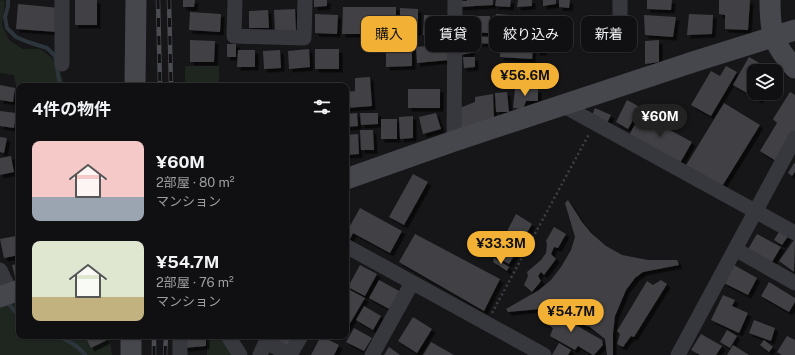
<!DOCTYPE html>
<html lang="ja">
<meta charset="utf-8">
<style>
:root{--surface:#101012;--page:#1e1e20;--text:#f1f3f6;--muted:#9c9d9f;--line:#303032;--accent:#f2b134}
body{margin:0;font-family:"Public Sans","Noto Sans JP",sans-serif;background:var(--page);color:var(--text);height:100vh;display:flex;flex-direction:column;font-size:15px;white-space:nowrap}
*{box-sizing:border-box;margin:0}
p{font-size:13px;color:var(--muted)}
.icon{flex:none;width:22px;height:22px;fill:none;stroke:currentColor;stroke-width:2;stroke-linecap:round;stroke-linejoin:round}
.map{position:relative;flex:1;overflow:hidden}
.panel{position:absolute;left:16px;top:83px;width:333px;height:256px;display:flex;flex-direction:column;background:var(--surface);border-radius:8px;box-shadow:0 1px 3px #0004,0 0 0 1px var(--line)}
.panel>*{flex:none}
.top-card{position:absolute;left:361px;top:16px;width:374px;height:36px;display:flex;gap:8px}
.fabs{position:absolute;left:747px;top:64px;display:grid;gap:8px}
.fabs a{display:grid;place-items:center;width:36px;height:36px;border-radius:8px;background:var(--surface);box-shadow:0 1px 3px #0004,0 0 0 1px var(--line);font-size:20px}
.price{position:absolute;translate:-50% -34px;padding:0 9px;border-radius:14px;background:var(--accent);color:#111;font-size:13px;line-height:26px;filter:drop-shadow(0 1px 2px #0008)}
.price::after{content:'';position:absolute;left:50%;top:24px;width:12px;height:9px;margin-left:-6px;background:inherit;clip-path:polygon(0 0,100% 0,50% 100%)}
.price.on{background:#222;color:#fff}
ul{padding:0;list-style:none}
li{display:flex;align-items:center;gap:12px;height:100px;padding:0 16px}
li span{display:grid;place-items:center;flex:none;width:112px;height:80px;border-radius:8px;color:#555}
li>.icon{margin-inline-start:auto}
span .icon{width:48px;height:48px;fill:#fffc;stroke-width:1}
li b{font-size:17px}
h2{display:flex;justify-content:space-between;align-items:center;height:48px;padding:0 16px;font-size:17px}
.tag{padding:0 14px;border-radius:8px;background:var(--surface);box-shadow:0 1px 3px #0004,0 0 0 1px var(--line);font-size:14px;line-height:36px}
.tag.on{background:var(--accent);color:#111}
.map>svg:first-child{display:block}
.green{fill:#1e261f}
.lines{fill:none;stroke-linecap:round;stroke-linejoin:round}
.stream{stroke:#2c353c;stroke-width:4}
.building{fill:#404145;filter:url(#shadow)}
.path{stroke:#3d3f44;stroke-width:2.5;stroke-dasharray:2 3;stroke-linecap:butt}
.street{stroke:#37383d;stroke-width:15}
.secondary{stroke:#45474d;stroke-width:21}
.rail-casing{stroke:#4a4c52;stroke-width:4.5}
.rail{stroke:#111113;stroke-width:3;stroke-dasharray:9;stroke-linecap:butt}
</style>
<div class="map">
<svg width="795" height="355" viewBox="0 0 795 355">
<defs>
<filter id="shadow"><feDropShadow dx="3.5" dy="3.5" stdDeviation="0" flood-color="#0009"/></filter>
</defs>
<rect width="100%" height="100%" fill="#161618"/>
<path class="green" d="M0 0 5 1 2 25 9 40 23 49H40L51 57 60 72 65 86H19V102L14 75 0 73Z
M185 66H219V86H185Z
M19 296V336H108L110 341 112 355H0V303Z
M207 336H218L234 355H207Z"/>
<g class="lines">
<path class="stream" d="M8 0V6L5 17 7 28 16 37 28 42 47 48 55 56 60 86
M6 301 19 316
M57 336C68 341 78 345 85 355"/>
</g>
<path class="building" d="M75 0H97V25H75Z
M183 0H195L194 7H183Z
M314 0H327V6L314 7Z
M467 0H493V5L459 7 460 1H467Z
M496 0H511L510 7 495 6Z
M518 0H532V6L517 7Z
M543 0H556V4L543 6Z
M559 0H570L569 8 559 7Z
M647 0H672L671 10 647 9Z
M719 0H750L748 30 725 29V15L719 14Z
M18 4 59 8 57 32 16 29Z
M343 7H396V34H342Z
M400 8 418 9V32L400 31Z
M295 9 296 31 275 32 274 10Z
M268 10 269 28H249V11Z
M190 12 221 14 220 32 189 30Z
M315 14 338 15 337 34 315 33Z
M496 14 510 15 508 32 495 31Z
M689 14 713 15 712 34 687 35Z
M424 15 448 16 447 36 423 35Z
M644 15 676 17 673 37 645 35Z
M461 16H490L489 33 462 32Z
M513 16 530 17V32L514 33Z
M554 17 553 35 534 36 535 18Z
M557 17H567V36L556 37Z
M399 36H412V66L386 67V52H399Z
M461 36 497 37 496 44 472 43 471 53 460 55Z
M500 39H534L532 59 500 57Z
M190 40 215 41 214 62H190Z
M536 40H543V52H536Z
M659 40V62L645 64V41Z
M227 44H236V57H227Z
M448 44 449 60 417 63 416 47Z
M309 49 310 67 289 69 288 51Z
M315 49H339V69H315Z
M238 50H255V67H237Z
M280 50 281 68 264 69 263 51Z
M463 57H475V67L464 68Z
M749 57 773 71H754V93H763L759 100 733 85Z
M726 66 737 72 711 116 691 105 711 71 720 76Z
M370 77 372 106 347 108 346 92 355 91V78Z
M0 85 15 88 13 102 0 100Z
M408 89H440V108H408Z
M515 89H538V101H526L523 109 513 108Z
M507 92 509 112H496L495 93Z
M790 92 795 95V131L776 161 760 151 777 123 773 119Z
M493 94 494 118 461 129 457 109 475 102V97Z
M627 100 640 107 628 129 616 122Z
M724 103 760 125 721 188 685 167Z
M595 108 611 115 606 125 591 118Z
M0 111 16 113 14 128 0 126Z
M357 113 358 126 346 127V114Z
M360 113H378V124L361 125Z
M436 113 441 129 423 134 419 117Z
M641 114 692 142 680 163 629 135Z
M413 116V138L400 139 399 117Z
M381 119H397V139H381Z
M360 130H373L374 150H361Z
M358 134 359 154 346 155V135Z
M0 137 7 138 4 153 0 152Z
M11 156 14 172 0 175V158Z
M794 163 795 164V172L792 176 788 173Z
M413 174 428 182 404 225 389 217Z
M568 200 582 222 591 233 606 246 622 255 648 260H677L679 265 643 272 635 278 626 290 615 316 613 333V355H607L605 339 590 327 572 321 550 308 508 312 506 309 539 290 551 280 561 267 571 250 575 237 565 203Z
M360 208 402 231 390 253 353 233 350 239 346 237V233Z
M516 214 532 224 519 247 503 239Z
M554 227 566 234 558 248 554 247 551 254 556 259 544 275 541 272 538 276 541 281 532 292 524 285 528 276 527 272 541 260 546 253 547 244 546 241Z
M780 230 789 235 782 245 774 240Z
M415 234 500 279 484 311 399 262Z
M757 234 781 247 772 262 748 249Z
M16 236 19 255 4 258 0 239Z
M794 240H795L794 272 779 261Z
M502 241 517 251 509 264 493 255Z
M494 258 509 267 507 271 493 262Z
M19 264V280L16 281 12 265Z
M360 265 377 274 365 296 348 287Z
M734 265 757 278 748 295 724 283Z
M379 280 401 292 391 310 369 298Z
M661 280 667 284 634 337 631 336 623 347 617 344 620 334 617 331 647 281 653 285Z
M769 282 795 298V302L789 312 761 296Z
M346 288 365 298 346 330Z
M723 295 735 300 732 306 748 313 739 333 711 320Z
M364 306 381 316 373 330 356 320Z
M549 310 602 340 603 345 594 355H593L578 346 575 350 550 336 553 328 539 319 541 311Z
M413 317 432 329 417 353 398 341Z
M754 320 775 328 771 341 749 333Z
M354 328 372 338 364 351 346 342Z
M727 330 737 336 730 348 720 342Z
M701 334 722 346 716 355H700L691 350Z
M85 336H105L107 340 91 348Z
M184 336H206V346L184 348Z
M267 336H295L289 348Z
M321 336 339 345 334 355H311Z
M787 336 795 340V355H782L777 352Z
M764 340 773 347 769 352 760 345Z
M431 342 454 355H423Z
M559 343 571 350 568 355H552Z
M733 345 749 355H727Z
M389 347 400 355H384Z"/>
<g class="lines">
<path class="path" d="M492 313 589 134"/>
<path class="street" d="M235 0 234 36 304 38 305 0
M620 0V30
M62 64V0
M562 105 795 233
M454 141 455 0
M346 246 544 355
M735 249 795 283
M0 270 11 293
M228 336 240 355
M180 355V336
M260 355 266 342 290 355 301 336
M372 355 412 283
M678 355 795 138"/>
<path class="secondary" d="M770 0C770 12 770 26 774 37 778 48 787 60 795 68
M135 86 136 0
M346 179 454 141 696 61 795 30
M0 297 19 290
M131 355V336"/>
<defs>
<path id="rail" d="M158 0 160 86
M169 0 171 86
M154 355V336
M165 355 166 336"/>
</defs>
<use href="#rail" class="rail-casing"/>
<use href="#rail" class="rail"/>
</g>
</svg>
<div class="fabs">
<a><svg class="icon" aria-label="layers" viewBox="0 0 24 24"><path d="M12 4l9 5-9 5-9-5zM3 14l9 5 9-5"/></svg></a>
</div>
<b class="price" style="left:525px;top:97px">¥56.6M</b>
<b class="price on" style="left:660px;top:138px">¥60M</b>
<b class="price" style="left:501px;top:265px">¥33.3M</b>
<b class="price" style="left:571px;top:333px">¥54.7M</b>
<div class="top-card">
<a class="tag on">購入</a>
<a class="tag">賃貸</a>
<a class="tag">絞り込み</a>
<a class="tag">新着</a>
</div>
<section class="panel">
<h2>4件の物件<svg class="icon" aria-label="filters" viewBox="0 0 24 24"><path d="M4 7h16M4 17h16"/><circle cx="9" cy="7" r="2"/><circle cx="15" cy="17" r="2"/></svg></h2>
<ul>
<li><span style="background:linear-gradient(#f6c9c9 70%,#9aa5b1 0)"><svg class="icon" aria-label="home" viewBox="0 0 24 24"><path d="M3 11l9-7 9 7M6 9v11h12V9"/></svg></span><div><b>¥60M</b><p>2部屋 · 80 m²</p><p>マンション</p></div></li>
<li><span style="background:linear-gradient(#dfe7d0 70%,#c2b280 0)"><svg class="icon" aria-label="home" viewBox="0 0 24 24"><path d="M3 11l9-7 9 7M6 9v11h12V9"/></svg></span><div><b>¥54.7M</b><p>2部屋 · 76 m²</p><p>マンション</p></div></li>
</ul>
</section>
</div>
